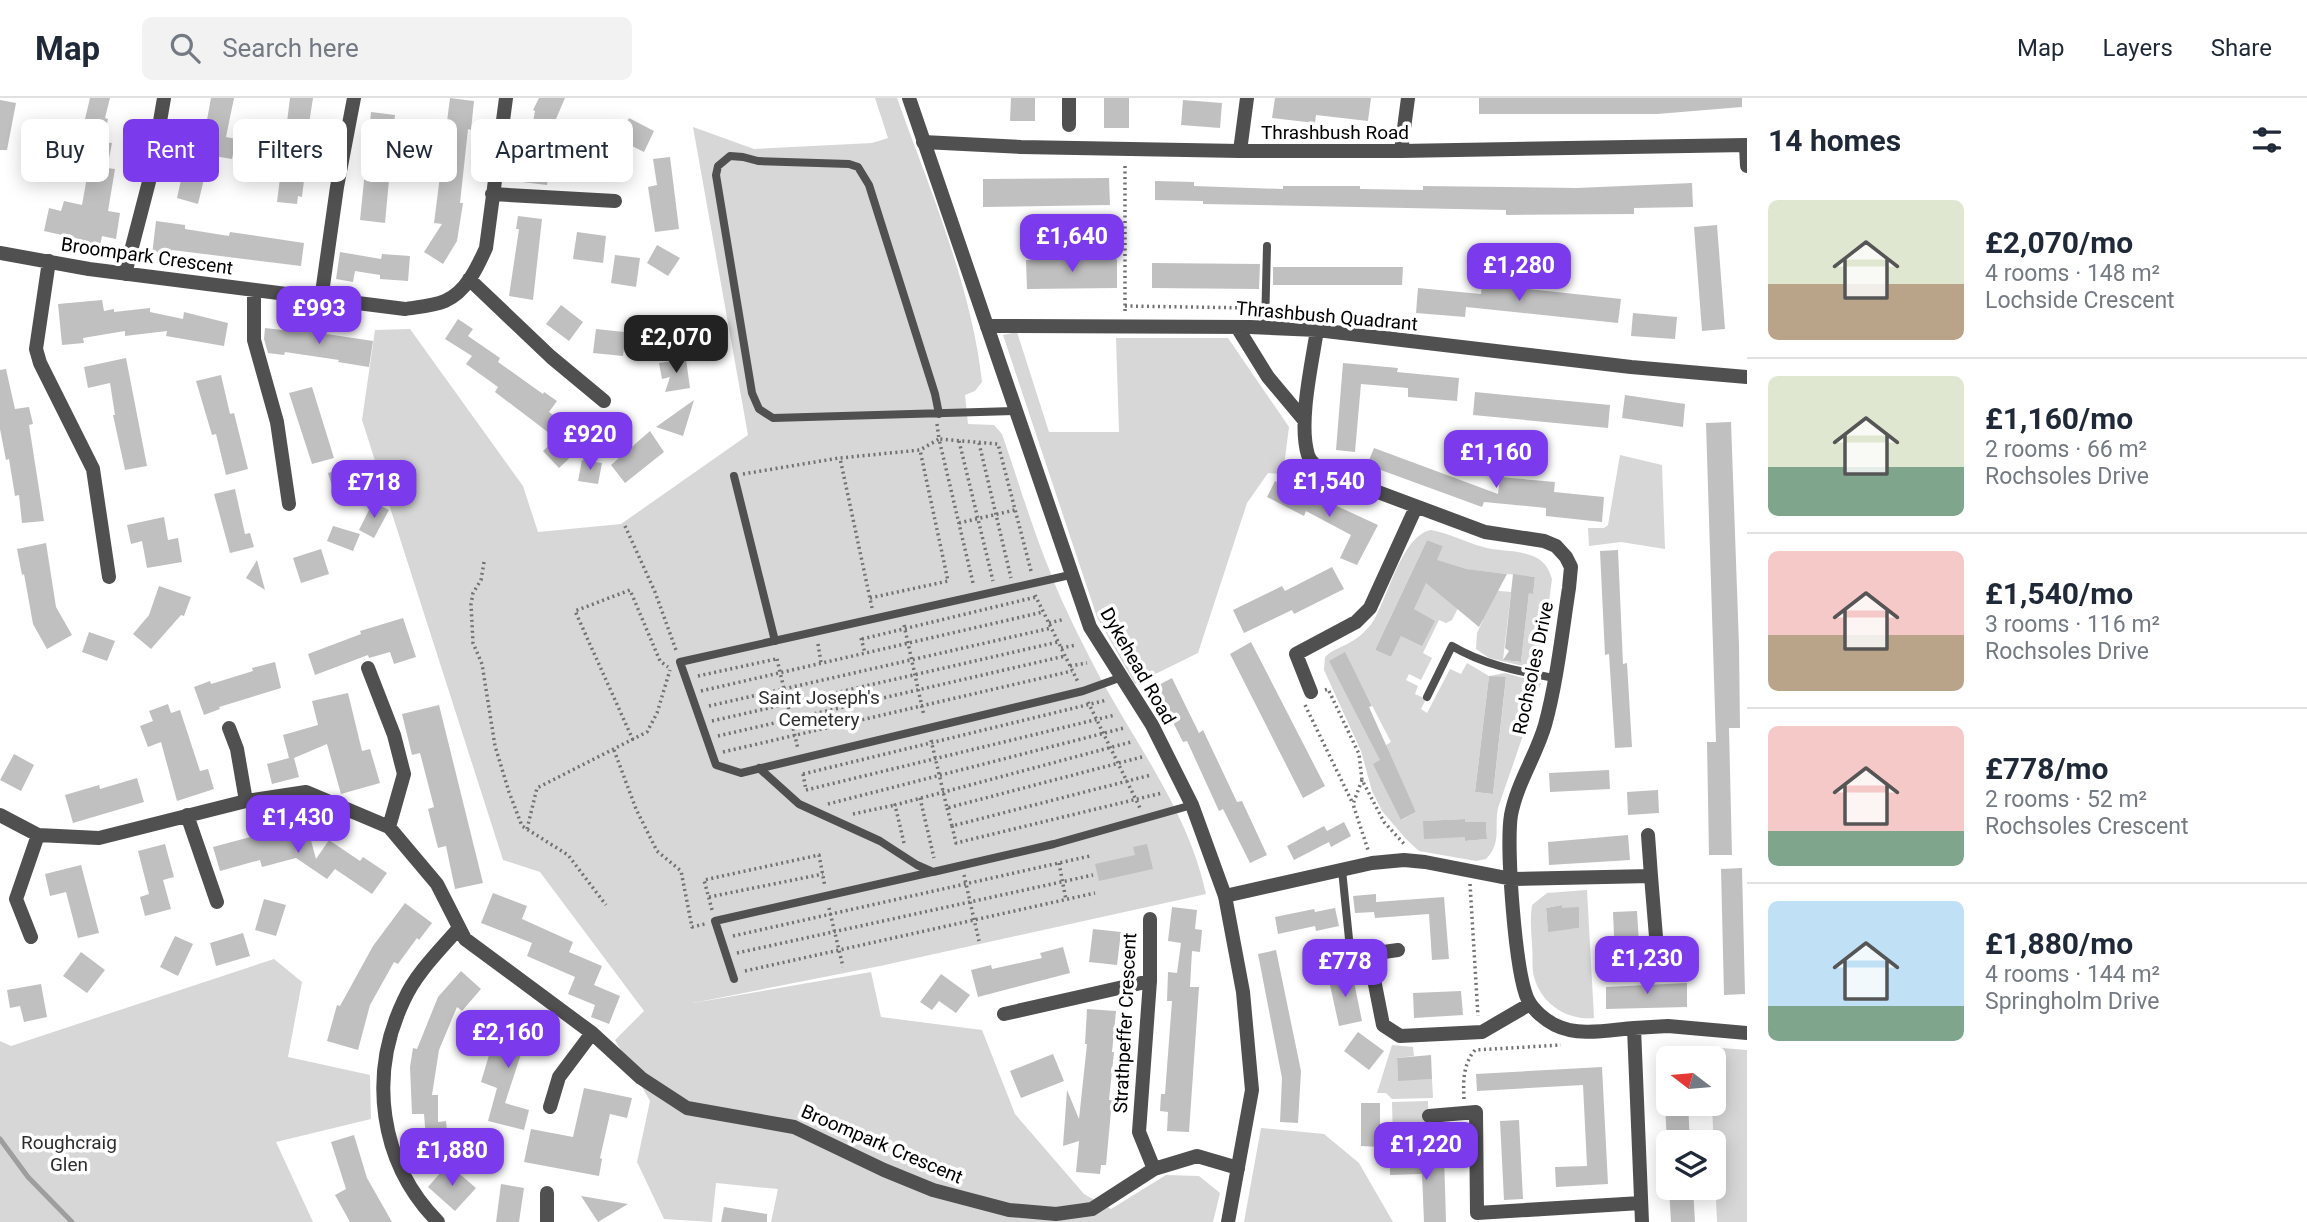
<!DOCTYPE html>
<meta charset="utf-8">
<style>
:root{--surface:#fff;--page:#f2f2f3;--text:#1f2937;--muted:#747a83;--line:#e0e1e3;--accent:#7c3aed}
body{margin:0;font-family:Roboto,sans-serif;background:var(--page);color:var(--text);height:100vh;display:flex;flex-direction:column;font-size:26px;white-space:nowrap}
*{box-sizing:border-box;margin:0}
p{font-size:23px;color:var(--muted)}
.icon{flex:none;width:38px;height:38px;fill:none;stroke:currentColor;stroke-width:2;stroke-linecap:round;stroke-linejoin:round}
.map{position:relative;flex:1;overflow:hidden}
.sheet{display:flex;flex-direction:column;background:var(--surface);width:560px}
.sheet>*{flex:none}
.guide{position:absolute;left:21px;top:21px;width:665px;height:63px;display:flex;gap:14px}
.needle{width:46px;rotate:286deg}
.fabs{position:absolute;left:1656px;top:948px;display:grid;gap:14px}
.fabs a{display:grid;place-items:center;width:70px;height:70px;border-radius:10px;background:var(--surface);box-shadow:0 4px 18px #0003;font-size:35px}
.price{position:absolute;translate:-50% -60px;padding:0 16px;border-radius:14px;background:var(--accent);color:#fff;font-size:23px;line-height:46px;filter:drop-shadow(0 2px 4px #0008)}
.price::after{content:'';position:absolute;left:50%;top:42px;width:21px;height:16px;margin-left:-10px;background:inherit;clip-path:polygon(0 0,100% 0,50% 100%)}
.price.on{background:#222;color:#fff}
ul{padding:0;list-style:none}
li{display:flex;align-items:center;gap:21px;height:175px;padding:0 21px}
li+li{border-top:2px solid var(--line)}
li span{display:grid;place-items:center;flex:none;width:196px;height:140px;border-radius:10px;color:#555}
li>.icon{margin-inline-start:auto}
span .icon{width:84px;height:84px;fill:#fffc;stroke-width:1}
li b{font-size:30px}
h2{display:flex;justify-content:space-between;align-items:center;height:84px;padding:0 21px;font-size:30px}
.chip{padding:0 24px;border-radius:10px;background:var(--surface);box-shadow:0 4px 18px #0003;font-size:24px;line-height:63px}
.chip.on{background:var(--accent);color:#fff}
header{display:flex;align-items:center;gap:42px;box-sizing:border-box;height:98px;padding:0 35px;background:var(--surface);border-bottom:2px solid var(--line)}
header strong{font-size:33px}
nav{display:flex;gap:38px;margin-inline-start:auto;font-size:24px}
.search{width:490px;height:63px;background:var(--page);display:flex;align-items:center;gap:18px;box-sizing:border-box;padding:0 24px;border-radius:10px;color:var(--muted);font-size:26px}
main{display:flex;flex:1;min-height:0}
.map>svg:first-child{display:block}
.green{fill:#d7d7d7;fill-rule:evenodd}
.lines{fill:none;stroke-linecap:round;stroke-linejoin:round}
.stream{stroke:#9e9e9e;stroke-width:5}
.building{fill:#c0c0c0}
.path{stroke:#727272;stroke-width:3.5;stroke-dasharray:2 3.5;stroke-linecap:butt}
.service{stroke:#505050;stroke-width:8}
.minor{stroke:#505050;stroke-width:14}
.tertiary{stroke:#505050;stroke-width:14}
.labels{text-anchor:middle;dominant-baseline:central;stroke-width:7;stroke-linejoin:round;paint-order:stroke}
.street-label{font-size:19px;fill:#000;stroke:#fff}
.park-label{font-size:19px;fill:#2e2e2e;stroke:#fff}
</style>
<header>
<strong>Map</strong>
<div class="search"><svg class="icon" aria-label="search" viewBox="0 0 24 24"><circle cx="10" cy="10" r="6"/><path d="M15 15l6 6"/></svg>Search here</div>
<nav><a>Map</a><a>Layers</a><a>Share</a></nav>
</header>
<main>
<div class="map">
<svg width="1747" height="1124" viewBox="0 0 1747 1124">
<rect width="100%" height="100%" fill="#fff"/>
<path class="green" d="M875 0H897C929 89 972 190 982 284L975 293 965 297 968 326 994 327 1002 336C1018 382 1032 430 1051 476 1063 508 1079 538 1094 568 1133 643 1188 712 1206 796L880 868 693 905 871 874 881 919 982 932 1015 1016 1084 1096 1111 1111 1166 1077 1199 1078 1220 1095 1213 1124H771L778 1091 716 1085 712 1124 664 1121 637 1064 650 1003 615 942 644 913 540 774 503 762 362 322 375 232 410 231 523 388 538 434 621 426 748 337 693 29 754 51 872 45 888 40Z
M1017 234 1049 334H1119L1116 240H1228L1289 329 1283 376 1268 375 1247 405 1198 555 1135 586 1097 519 1003 237Z
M1620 357 1662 367 1665 451 1621 444 1589 448 1588 430H1604L1608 427Z
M1431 432C1449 435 1465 444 1483 449 1500 454 1521 451 1537 460 1546 465 1549 472 1552 481L1540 572 1489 560 1476 551 1477 535 1483 522 1458 510 1452 522 1446 525 1439 522 1423 555 1432 560 1421 582 1409 576 1406 582 1418 588 1415 596 1426 601 1421 611 1427 615 1450 571 1461 576 1467 565 1489 578 1505 575 1541 585 1498 710C1494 730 1502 745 1486 761L1476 763 1419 753 1406 741 1382 713 1372 693 1361 653 1324 572 1325 559C1332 552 1340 550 1349 545 1359 540 1371 529 1376 518 1389 495 1403 437 1431 432ZM1427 442 1443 448 1391 559 1375 552ZM1462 471 1535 479 1533 495H1529L1521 564 1503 562 1511 494 1479 491ZM1353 571 1391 644 1376 653ZM1489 578 1506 580 1493 696 1475 694ZM1389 658 1416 714 1402 722 1374 666ZM1465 721V724H1486L1487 741 1465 743V739L1424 723Z
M1587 792 1594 920C1566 923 1538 904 1533 874 1532 865 1533 855 1532 846 1531 833 1530 820 1532 807L1547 795ZM1562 807V810H1579V830L1548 833 1546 810Z
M274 861 302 884 288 959 370 977 371 1021 276 1044 313 1124H0V943L11 948Z
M1392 947 1413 949 1414 958 1397 960 1398 982 1432 981 1433 1000 1392 1001 1386 995H1377Z
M1709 949 1747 952V1124H1717L1712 1006 1713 961H1710Z
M1428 1003 1429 1039 1393 1043 1392 1004Z
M1261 1030 1324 1036 1359 1065 1393 1124H1244Z"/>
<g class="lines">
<path class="stream" d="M0 1041 28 1079 72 1124"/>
</g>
<path class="building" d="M90 0H110L105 20 108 21 103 44 112 45 107 70 115 71 108 113 120 115 116 141 102 138 100 148 83 145 84 142 44 133 49 110 61 113 64 103 82 107 90 62 85 61 91 36 82 34Z
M211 0H234L226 39 236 41 232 61 214 58 209 82 204 81 198 106 177 100 181 82 187 83 193 59 200 60Z
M290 0H313L304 58 308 59 307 74H305L302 99 298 98 297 106 277 104Z
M450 0 474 3 471 32 468 31 460 105H463L457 143 443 166 424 154 442 126 434 125Z
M539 0H565L556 21 547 87 522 84 535 13 533 12Z
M1011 0H1035V23H1010Z
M1104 0H1129V30H1104Z
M1275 0H1371L1368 23 1316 17 1315 25 1272 20Z
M1479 0H1742V9L1657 16H1479Z
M0 2 16 5 7 52H0Z
M1183 2 1222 5 1220 30 1181 27Z
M371 14 395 17 385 125 360 122Z
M629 20 654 33 644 54 618 41Z
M585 50 604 53 600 76 581 73Z
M670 59 679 131 655 134 648 89 657 87 653 61Z
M1109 80 1110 107 983 109V81Z
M1155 83 1194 84V88L1283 91V88H1360V91L1423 92V88L1577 90 1692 85 1693 109 1634 110V116L1506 117V112L1203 106V103L1155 102Z
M518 118 542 121 533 202 509 198 519 131H516Z
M156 123 185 127V131L229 138 230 134 304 145 301 168 172 152 171 159 152 157Z
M1717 127 1725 231 1702 233 1694 129Z
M577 134 606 138 603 165 573 161Z
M657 147 680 160 668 178 647 165Z
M340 154 381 161 382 156 410 158 408 183 380 181V177L355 173 353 184 336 181Z
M615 157 640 160 636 189 611 185Z
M1117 161V190L1027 191 1026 162Z
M1152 165 1260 166 1259 191 1152 190Z
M1273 169H1403L1402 187H1273Z
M1482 186 1621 201 1618 225 1466 209 1465 219 1416 215 1418 190 1481 196Z
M102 202 104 213 114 211V214L150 210V214L183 221 184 214 228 225 224 248 166 238 167 233 125 238V233L83 240 84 245 62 247 58 206Z
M561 207 583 224 569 243 546 226Z
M1633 215 1677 219 1675 241 1631 238Z
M458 221 473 231 468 238 500 260 498 264 543 296 544 294 557 303 549 314 558 321 549 335 495 294 498 289 466 266 472 258 445 241Z
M647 229 668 241 657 261 625 242 623 258 593 255 596 231 643 236Z
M265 230 300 234V232L373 243 369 269 338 264 339 262 285 254 284 257 268 255 264 241Z
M126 260 147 368 125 372 113 317H115L110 285 88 290 84 269Z
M686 261 690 290 665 294 670 279 662 281 659 265Z
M1343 265 1398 270 1397 274 1459 280 1457 303 1408 299V290L1361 286 1355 354 1336 352Z
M6 271 15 311 29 309 33 326 29 327 44 423 22 425 19 397 15 398 9 361 6 362 0 331V272Z
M221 277 230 316 234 315 248 371 226 377 216 336 212 337 196 283Z
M312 289 334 360 312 366 289 295Z
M1475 294 1610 307 1608 330 1473 317Z
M1625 297 1685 306 1683 329 1622 320Z
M694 302 683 338 656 329Z
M1731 324 1739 547 1740 630H1729L1732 757H1709L1707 644H1716L1706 325Z
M650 333 664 354 625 385 611 367Z
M561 336 577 353 559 370 543 353Z
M1374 350 1498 396 1500 379 1555 384 1554 394 1604 399 1602 424 1546 418V410L1484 404 1482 409 1367 367Z
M582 362 602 365 598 386 578 383Z
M351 368 358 389 340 395 337 386 332 388 328 375Z
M1275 383 1310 401 1313 397 1378 427 1357 467 1340 460 1351 437 1306 413 1304 418 1267 399Z
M235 391 245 436 250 435 254 449 230 455 214 396Z
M373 404 389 412 374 440 359 432Z
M164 419 168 442 178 440 182 464 147 470 142 443 131 446 127 427Z
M333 428 360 436 353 453 327 443Z
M1427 442 1443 448 1437 462 1466 471 1507 476 1479 529 1426 485 1414 511 1435 523 1422 548 1401 538 1391 559 1375 552Z
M46 445 56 509 72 537 47 551 33 526 24 476 22 477 17 451Z
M321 451 329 476 301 485 293 460Z
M1618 452 1623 566 1627 565 1632 649 1615 650 1609 556 1605 557 1600 453Z
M257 462 265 492 246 480Z
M1332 469 1344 491 1294 516 1292 512 1244 535 1233 512 1282 488 1285 493Z
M1513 476 1535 479 1533 496 1529 495 1521 564 1503 562 1509 553 1505 550Z
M159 488 191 499 184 518 181 517 151 551 133 536 149 517Z
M403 520 416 559 394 566 390 554 369 560 368 557 315 577 308 556 361 536 360 533Z
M89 534 115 543 107 563 82 554Z
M1251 544 1325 688 1303 700 1230 556Z
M1345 554 1372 608 1369 609 1416 714 1401 722 1373 666 1380 662 1329 563Z
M275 564 281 590 219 609 220 611 204 617 194 589 210 583 211 586 253 573 252 570Z
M1489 578 1506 579 1493 696 1475 694Z
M1172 580 1199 635 1203 632 1237 704 1242 703 1267 757 1250 765 1223 711 1219 713 1187 643 1183 644 1155 589Z
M348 595 362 653 370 651 380 685 341 696 327 646 294 660 299 679 272 686 267 666 289 660 283 637 318 627 312 603Z
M168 606 171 615 180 612 200 673 208 671 214 691 177 703 161 644 148 649 140 628 153 623 149 613Z
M439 607 483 785 455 791 446 748 438 750 428 711 434 709 420 655 412 657 402 616Z
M14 656 34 667 21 693 0 682Z
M1609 672 1610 691 1550 694 1549 675Z
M137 680 144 704 73 725 65 697 99 687 100 691Z
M1658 692 1659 715 1628 717 1627 694Z
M1465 721V724H1486L1487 741 1465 743V739L1424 741 1423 723Z
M306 724 316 761 329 742 360 763 363 759 387 775 372 796 335 771 327 781 296 760 262 769 260 762 220 773 213 749 254 738 252 732 276 726 278 733Z
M1344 724 1351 738 1331 749 1329 744 1294 762 1287 748 1324 728 1327 733Z
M1628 737 1630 762 1549 767 1548 744Z
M165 746 174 779 163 782 171 811 145 818 140 799 149 796 138 753Z
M1147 746 1153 771 1099 783 1095 766 1135 757 1133 749Z
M81 767 99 835 78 840 66 794 50 798 45 776Z
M1742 770 1745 896 1724 897 1721 771Z
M493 795 527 808 522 821 573 844 569 854 602 868 594 887 620 898 609 926 591 919 595 907 568 896 575 879 527 858 532 845 481 825Z
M1376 796V804L1444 799 1449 861 1432 862 1429 816 1375 820 1374 814 1355 815 1353 798Z
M264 801 286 807 276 838 255 832Z
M405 805 432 825 419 842 417 840 398 866 394 864 370 907 358 952 327 943 337 907 340 908 373 848Z
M1562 807V810L1579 809V830L1548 834 1546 810Z
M1172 809 1197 812 1195 831 1202 832 1200 854 1192 853 1190 889H1199L1189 1034 1167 1033 1168 1014 1160 1013 1161 996H1165L1172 903H1167L1168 874 1177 875 1181 845 1168 843Z
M1335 810 1339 828 1316 833 1315 828 1278 836 1275 819 1314 811 1315 814Z
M1637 813 1640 861 1615 862 1613 814Z
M1093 831 1121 834 1117 867 1089 864Z
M243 835 250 858 216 868 210 845Z
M175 838 193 846 178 878 160 869Z
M1063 849 1070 875 978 899 971 872 991 867 992 871 1042 860 1040 855Z
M1276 852 1301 973 1298 1025 1280 1024 1282 980 1258 856Z
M81 854 105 872 87 895 63 878Z
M461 873 481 891 462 913 457 909 439 952 432 997H438V1024L446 1023 449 1051 427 1053 424 1016H412L410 969 413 950 417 951 438 899Z
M1352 874 1362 923 1339 928 1328 878Z
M941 876 970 897 956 915 939 903 932 912 920 904Z
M1687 885V909L1606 911V889Z
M41 886 47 919 24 924 20 908 10 910 7 892Z
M1461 893 1463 917 1414 920 1413 895Z
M1087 911 1116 913 1112 954H1114L1109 1002H1112L1110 1024 1106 1067H1101L1100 1076 1076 1074 1079 1043 1063 1048 1067 992 1079 1021 1087 946H1085Z
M512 918 538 925 530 955 522 953 505 1005 529 1012 524 1032 488 1023 497 990 481 984 497 930 508 933Z
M1358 934 1384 953 1369 972 1344 953Z
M1053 956 1064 983 1021 1000 1010 973Z
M1431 957 1432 981 1398 983 1397 960Z
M1602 969 1608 1086 1556 1089 1555 1069 1587 1068 1583 987 1477 993 1476 976Z
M584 990 632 1000 627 1020 610 1016 600 1060 602 1061 599 1078 524 1064 531 1031 573 1039Z
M1361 1005H1380V1049L1361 1048Z
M1665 1006H1688L1690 1045H1667Z
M1519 1022 1523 1101 1504 1102 1500 1023Z
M354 1037 367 1080 392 1124H350L335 1097 346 1091 331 1044Z
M1444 1057 1446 1124H1424L1422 1076 1390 1077V1059Z
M448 1066 476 1090 455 1113 428 1089Z
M501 1086 524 1090 519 1124H496Z
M1669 1090H1693L1695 1124H1671Z
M581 1098 628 1106 598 1124Z
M724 1109 767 1116V1124H721Z"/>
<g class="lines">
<path class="path" d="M1125 208 1253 210
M1125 213V66
M937 326 939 341 998 346 1031 473
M959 343 993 483
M979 345 1011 480
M743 376 839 360
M959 425 1015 412
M625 428 655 494 676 552
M484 464 481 482 473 495 471 506 473 545 482 566 495 648 509 694 522 728 568 757 606 807
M1035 497 1078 584
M870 500 948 483 920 352
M872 510 840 360 920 352 939 341 973 485
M1049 525 1065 521
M904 527 924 618
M861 540 865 555
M862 541 1036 499
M818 546 821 565
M1061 550 1076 547
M777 561 798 651
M1070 568 1087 565
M698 578 776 561
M1325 592 1328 591 1359 656 1362 682 1384 724 1406 748
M701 593 1043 514
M1088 604 1140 710
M1305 607 1353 706
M709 608 1051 530
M712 623 1058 544
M718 638 1065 558
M633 642 575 513 630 492 660 563 668 569
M931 642 947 710 1142 659
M614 652 636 711 657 753 681 773 692 829 705 826
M723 654 1072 573
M803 676 1107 602
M803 676 806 692
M1362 682 1353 706 1368 752
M806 692 1115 617
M920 700 934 760
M828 706 1124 630
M947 710 952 728 1151 677
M853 716 895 707
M952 728 956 745 1162 695
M527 731 537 690 647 634 657 615 670 572
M904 745 895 707 1131 644
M1059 765 1066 802
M964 777 979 843
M1470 786 1478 918
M709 799 823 776
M829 810 843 869
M712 812 704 782 819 757 825 789
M733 838 1090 758
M737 855 1093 777
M745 873 1095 795
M1464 1001C1463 984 1463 966 1475 952L1561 947"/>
<path class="service" d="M1265 230 1267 148
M939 316 935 296 869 87 858 69 849 66 758 63 743 59 730 58 718 68 716 77 752 295 759 311 773 320 1014 313
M734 378 775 543
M1070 477 680 564 716 667 741 675 1083 593 1122 579
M1427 599 1452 548C1484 567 1518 573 1554 580
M759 670 799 706 880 743 917 767 933 774 1054 746 1192 707
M1342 772 1349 841
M734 881 715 823 932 774"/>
<path class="minor" d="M1069 27V0
M923 44 1021 49 1240 53H1401L1747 47
M1746 48 1747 68
M1240 53 1247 0
M1401 53 1408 0
M492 96 615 103
M0 155 89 171 405 211C417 209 433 208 445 203 466 194 477 170 486 150L506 0
M49 163 36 251 40 265 93 371 109 479
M125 176 151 76 164 0
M469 181 551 259 604 303
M254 193V242L277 324 289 406
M321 202 337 89 354 0
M987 228 1250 229 1317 232 1631 269 1747 279
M1237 229 1268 279 1304 322
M1317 232C1312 265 1298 325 1308 357 1311 366 1319 370 1327 375L1485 434 1544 443 1556 448 1566 459 1571 469 1569 490C1562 535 1557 583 1545 627 1536 658 1517 685 1511 717 1506 748 1515 874 1528 902 1533 912 1545 922 1555 927 1579 939 1609 932 1634 930L1642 1124
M368 570 394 637 404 676 389 729
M1311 594 1296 556 1356 524 1370 510 1416 409
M229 630 237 651 246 703
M0 717 38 737 99 740 246 703 306 694 389 729 437 786 465 841 592 935 641 980 687 1010 794 1029 884 1072 933 1092 1009 1112 1056 1116 1092 1111 1154 1071 1197 1058 1238 1070
M187 717 217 804
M1648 737 1651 778
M1225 798 1372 765 1404 762 1425 764 1512 781 1651 778 1657 851
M1150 821V883L1139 1034 1154 1071
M31 839 16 801 38 737
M1398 852 1369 856 1383 927 1400 938 1482 934 1530 906
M1339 857 1369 856
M1004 916 1150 883
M1634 930 1668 928 1747 935
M550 1009 559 979 592 935
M1429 1018 1476 1014 1477 1115 1641 1105
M547 1095V1124
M438 1124C379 1064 368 977 404 902 416 875 440 852 459 830"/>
<path class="tertiary" d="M909 0 1090 529 1152 627 1192 707 1225 798 1243 894 1252 992 1228 1124"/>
</g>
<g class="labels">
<g class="street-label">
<text x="1335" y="34">Thrashbush Road</text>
<text transform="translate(147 158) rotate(8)">Broompark Crescent</text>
<text transform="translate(1327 218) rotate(5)">Thrashbush Quadrant</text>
<text transform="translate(1138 568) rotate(60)">Dykehead Road</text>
<text transform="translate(1533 570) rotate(-78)">Rochsoles Drive</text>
<text transform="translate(1125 925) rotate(-87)">Strathpeffer Crescent</text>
<text transform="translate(882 1046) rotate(23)">Broompark Crescent</text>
</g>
<g class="park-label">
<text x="819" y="599">Saint Joseph's<tspan x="819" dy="22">Cemetery</tspan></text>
<text x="69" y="1044">Roughcraig<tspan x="69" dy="22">Glen</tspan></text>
</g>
</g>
</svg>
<div class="fabs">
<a><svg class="needle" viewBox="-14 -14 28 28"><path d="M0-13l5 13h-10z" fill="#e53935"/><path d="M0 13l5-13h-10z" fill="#747a83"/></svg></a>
<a><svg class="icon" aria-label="layers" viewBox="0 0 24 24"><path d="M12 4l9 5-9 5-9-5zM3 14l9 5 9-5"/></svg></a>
</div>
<b class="price" style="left:1072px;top:176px">£1,640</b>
<b class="price" style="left:1519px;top:205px">£1,280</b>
<b class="price" style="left:319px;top:248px">£993</b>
<b class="price on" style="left:676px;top:277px">£2,070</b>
<b class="price" style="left:590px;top:374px">£920</b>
<b class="price" style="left:1496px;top:392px">£1,160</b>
<b class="price" style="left:1329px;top:421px">£1,540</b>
<b class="price" style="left:374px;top:422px">£718</b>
<b class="price" style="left:298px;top:757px">£1,430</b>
<b class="price" style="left:1647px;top:898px">£1,230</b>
<b class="price" style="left:1345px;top:901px">£778</b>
<b class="price" style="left:508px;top:972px">£2,160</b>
<b class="price" style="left:1426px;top:1084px">£1,220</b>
<b class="price" style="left:452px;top:1090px">£1,880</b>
<div class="guide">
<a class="chip">Buy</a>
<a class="chip on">Rent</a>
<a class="chip">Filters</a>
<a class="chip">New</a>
<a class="chip">Apartment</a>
</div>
</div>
<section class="sheet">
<h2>14 homes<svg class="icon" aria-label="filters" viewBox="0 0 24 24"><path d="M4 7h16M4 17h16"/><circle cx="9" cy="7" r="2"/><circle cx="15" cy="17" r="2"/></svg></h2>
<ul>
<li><span style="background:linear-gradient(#dfe7d0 60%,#b9a48a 0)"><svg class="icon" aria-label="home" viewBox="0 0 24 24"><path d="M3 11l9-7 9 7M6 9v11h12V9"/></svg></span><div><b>£2,070/mo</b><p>4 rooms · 148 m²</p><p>Lochside Crescent</p></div></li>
<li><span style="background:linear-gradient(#dfe7d0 65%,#7fa58c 0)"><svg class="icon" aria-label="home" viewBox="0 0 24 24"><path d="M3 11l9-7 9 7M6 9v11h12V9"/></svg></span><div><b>£1,160/mo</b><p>2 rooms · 66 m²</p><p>Rochsoles Drive</p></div></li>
<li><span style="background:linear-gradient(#f6c9c9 60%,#b9a48a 0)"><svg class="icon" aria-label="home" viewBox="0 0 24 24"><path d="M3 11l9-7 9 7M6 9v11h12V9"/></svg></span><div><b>£1,540/mo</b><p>3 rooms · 116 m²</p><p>Rochsoles Drive</p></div></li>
<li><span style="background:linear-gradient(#f6c9c9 75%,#7fa58c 0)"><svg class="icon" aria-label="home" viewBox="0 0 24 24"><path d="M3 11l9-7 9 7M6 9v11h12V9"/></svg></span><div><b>£778/mo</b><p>2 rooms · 52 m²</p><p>Rochsoles Crescent</p></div></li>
<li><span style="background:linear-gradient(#bfe0f5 75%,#7fa58c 0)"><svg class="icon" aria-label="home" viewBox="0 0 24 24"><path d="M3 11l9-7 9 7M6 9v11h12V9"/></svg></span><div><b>£1,880/mo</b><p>4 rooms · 144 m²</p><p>Springholm Drive</p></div></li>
</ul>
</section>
</main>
